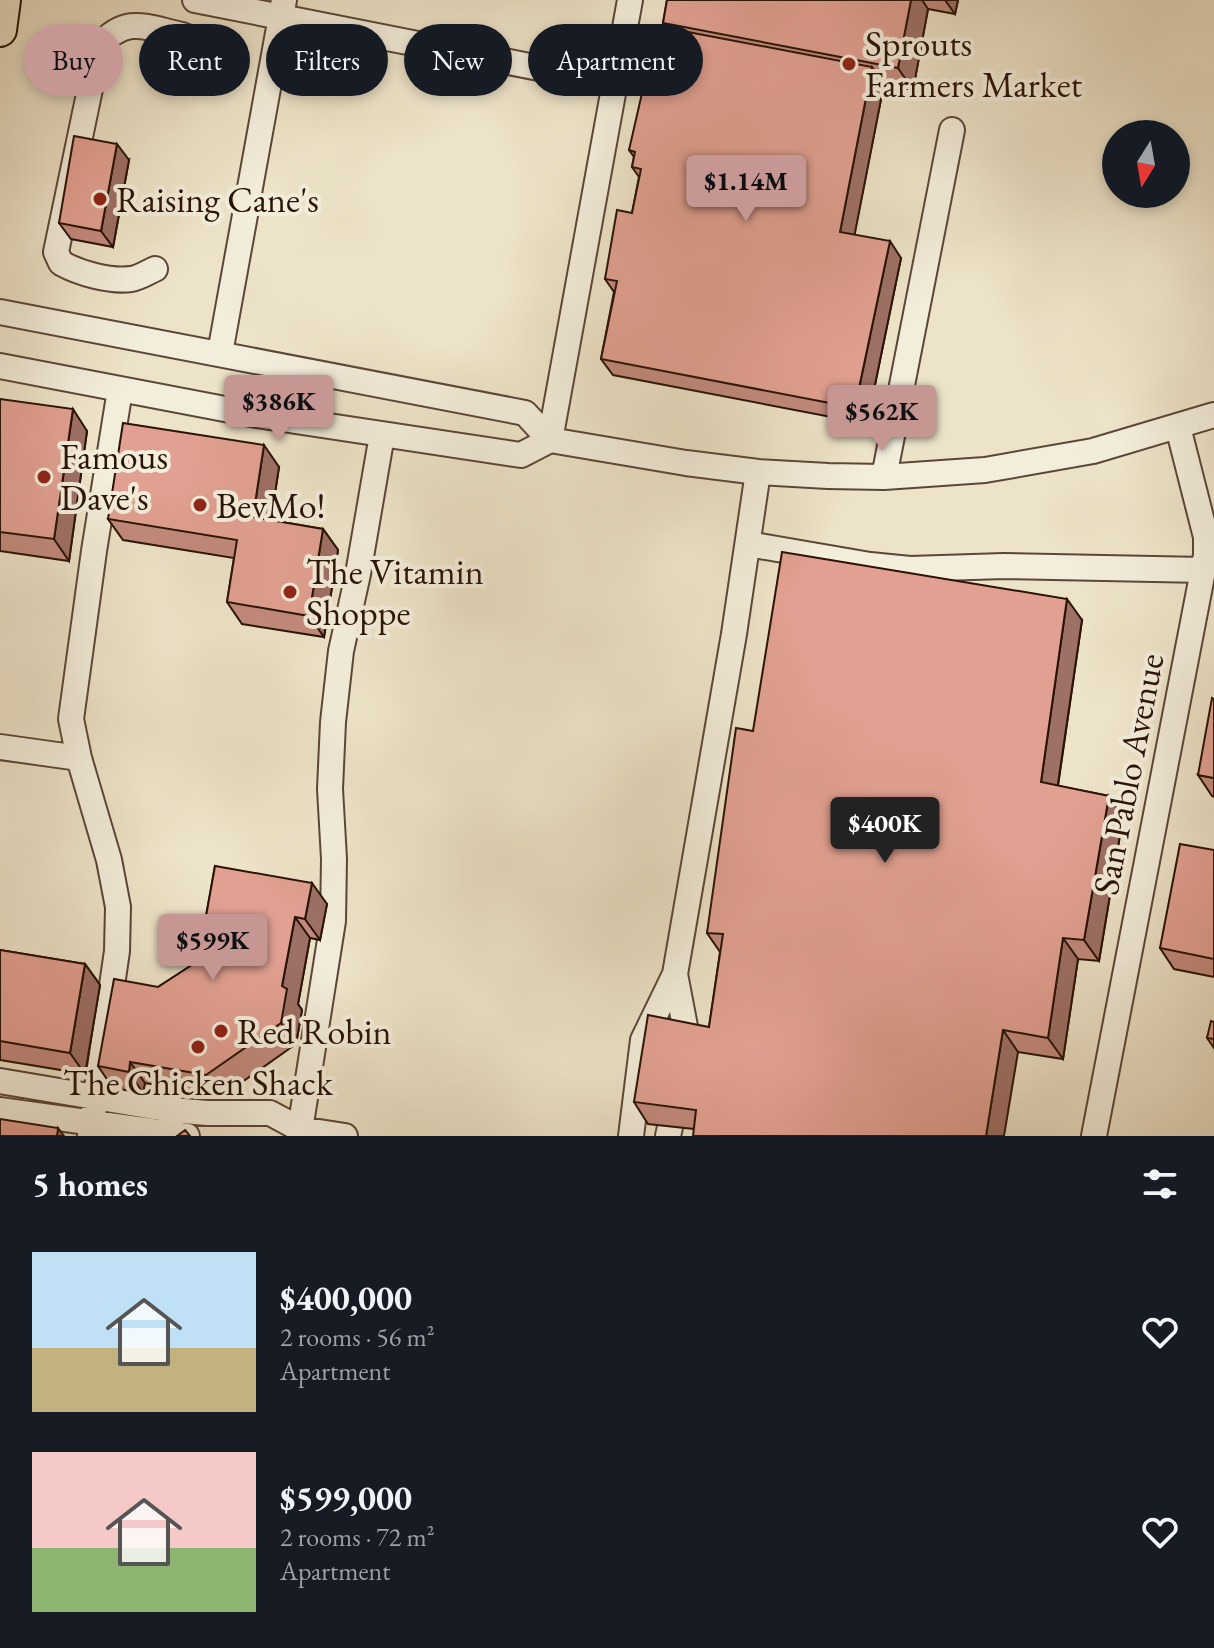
<!DOCTYPE html>
<meta charset="utf-8">
<style>
:root{--surface:#171b24;--page:#20242c;--text:#f1f3f6;--muted:#9ea1a6;--accent:#c59692}
body{margin:0;font-family:"EB Garamond",serif;background:var(--page);color:var(--text);height:100vh;display:flex;flex-direction:column;font-size:30px;white-space:nowrap}
*{box-sizing:border-box;margin:0}
p{font-size:26px;color:var(--muted)}
.icon{flex:none;width:44px;height:44px;fill:none;stroke:currentColor;stroke-width:2;stroke-linecap:round;stroke-linejoin:round}
.map{position:relative;height:1136px;overflow:hidden}
.drawer{display:flex;flex-direction:column;background:var(--surface);flex:1}
.drawer>*{flex:none}
.guide{position:absolute;left:24px;top:24px;width:800px;height:72px;display:flex;gap:16px}
.needle{width:52px;rotate:191deg}
.buttons{position:absolute;left:1102px;top:120px;display:grid;gap:16px}
.buttons a{display:grid;place-items:center;width:88px;height:88px;border-radius:50%;background:var(--surface);box-shadow:0 4px 12px #0003;font-size:40px}
.price{position:absolute;translate:-50% -68px;padding:0 18px;border-radius:8px;background:var(--accent);color:#111;font-size:26px;line-height:52px;filter:drop-shadow(0 2px 4px #0008)}
.price::after{content:'';position:absolute;left:50%;top:48px;width:24px;height:18px;margin-left:-12px;background:inherit;clip-path:polygon(0 0,100% 0,50% 100%)}
.price.on{background:#222;color:#fff}
ul{padding:0;list-style:none}
li{display:flex;align-items:center;gap:24px;height:200px;padding:0 32px}
li span{display:grid;place-items:center;flex:none;width:224px;height:160px;border-radius:0px;color:#555}
li>.icon{margin-inline-start:auto}
span .icon{width:96px;height:96px;fill:#fffc;stroke-width:1}
li b{font-size:34px}
h2{display:flex;justify-content:space-between;align-items:center;height:96px;padding:0 32px;font-size:34px}
.tag{padding:0 28px;border-radius:36px;background:var(--surface);box-shadow:0 4px 12px #0003;font-size:28px;line-height:72px}
.tag.on{background:var(--accent);color:#111}
.map>svg:first-child{display:block}
.lines{fill:none;stroke-linecap:round;stroke-linejoin:round}
.minor-casing{stroke:#5b4737;stroke-width:28}
.major-casing{stroke:#2a1307;stroke-width:36}
.minor{stroke:#f3eddb;stroke-width:24}
.major{stroke:#ede3c8;stroke-width:32}
.wall{fill:#c28a7d;stroke:#2a1307;stroke-width:2}
.shaded-wall{fill:#9e7066;stroke:#2a1307;stroke-width:2}
.building{fill:#e1a091;stroke:#2a1307;stroke-width:2}
.poi-dot{fill:#8f2418;stroke:#f3eddb;stroke-width:3}
.labels{text-anchor:middle;dominant-baseline:central;stroke-width:8;stroke-linejoin:round;paint-order:stroke}
.poi-label{font-size:36px;fill:#2a1307;stroke:#f3eddb;text-anchor:start}
.street-label{font-size:36px;fill:#2a1307;stroke:#f3eddb}
</style>
<div class="map">
<svg width="1214" height="1136" viewBox="0 0 1214 1136">
<rect width="100%" height="100%" fill="#ede3c8"/>
<filter id="stains"><feTurbulence type="fractalNoise" baseFrequency=".0025" numOctaves="4"/><feColorMatrix values="0 0 0 0 .2 0 0 0 0 .09 0 0 0 0 .02 0 0 0 .5 -.17"/></filter>
<radialGradient id="worn" r=".72"><stop offset=".6" stop-color="#630" stop-opacity="0"/><stop offset="1" stop-color="#630" stop-opacity=".3"/></radialGradient>
<g class="lines">
<defs>
<path id="minor" d="M195 0 615 83
M155 269C148 272 139 278 131 279 110 282 79 273 61 263L56 252 99 46C127 15 145 27 182 35 196 39 198 56 203 69
M0 312 525 413 550 440 686 463 758 472 828 476 884 477 985 470 1093 451 1214 415
M220 353 284 0
M0 366 256 415 521 455 550 440
M550 440 630 0
M884 477 952 130
M748 544 870 565 910 569 1004 566 1204 570
M0 747 79 758
M675 974 687 1037 685 1052
M0 1081 172 1110 207 1113H270L300 1129 345 1136
M0 1110 187 1136
M90 1136 117 951 118 907 109 860 79 758 71 719 94 551 120 390
M299 1136 333 921 334 859 330 789 333 722 341 651 358 574 382 435
M631 1136 643 1040 675 974 734 634 758 472
M668 1136 677 1096
M1094 1136 1206 555V537L1178 427"/>
<path id="major" d="M0 30 4 0"/>
</defs>
<use href="#minor" class="minor-casing"/>
<use href="#major" class="major-casing"/>
<use href="#minor" class="minor"/>
<use href="#major" class="major"/>
</g>
<path class="wall" d="M667 0H958L955 14 928 9 913 90 884 84 854 235 901 258 870 409 852 421 613 375 601 359 614 292 605 279 632 213 639 177 632 167 634 157 629 150 656 83 667 28 663 23Z
M129 160 113 247 71 239 59 223Z
M0 399 87 431 69 561 0 551Z
M279 467 271 520 323 529 338 550 324 637 242 624 227 602 234 558 123 540 108 519Z
M1082 620 1058 786 1109 796 1123 817 1099 961 1078 959 1063 1059 1018 1052 694 1129 648 1124 634 1102 709 1027 720 952 707 933 753 731Z
M1198 775 1214 778V797L1212 796Z
M1214 850V977L1174 969 1160 948Z
M215 866 327 904 320 940 310 938 298 1004 302 1010 296 1044 221 1097 145 1083 143 1093 113 1088 98 1066 158 987 198 961Z
M0 950 85 964 100 985 85 1074 0 1060Z
M1214 1022V1048L1207 1038Z"/>
<path class="shaded-wall" d="M911 0H922L928 9 913 90 898 68Z
M945 0H958L955 14Z
M872 67 884 84 852 248 840 232Z
M117 144 129 160 113 247 101 231Z
M890 241 901 258 870 409 858 393Z
M73 409 87 431 69 561 54 539Z
M264 445 279 467 268 539 253 517Z
M323 529 338 550 324 637 309 616Z
M1067 599 1082 620 1055 804 1041 782Z
M1109 796 1123 817 1099 961 1084 940Z
M312 883 327 904 320 940 305 919Z
M295 917 310 938 298 1004 302 1010 296 1044 281 1023 282 986Z
M1063 938 1078 959 1063 1059 1048 1038Z
M85 964 100 985 85 1074 70 1053Z
M1003 1030 1018 1052 1004 1136H986Z
M130 1062 145 1083 143 1093 129 1072Z
M58 1128 64 1136H57Z"/>
<path class="building" d="M667 0H911L898 68 663 23Z
M667 28 872 67 840 232 890 241 858 393 840 405 601 359 617 281 605 279 617 210 632 213 641 169 632 167 635 152 629 150 645 80 656 83Z
M74 136 117 144 101 231 59 223Z
M0 399 73 409 54 539 0 532Z
M123 423 264 445 253 517 323 529 309 616 227 602 237 540 108 519Z
M782 552 1067 599 1041 782 1109 796 1084 940 1063 938 1048 1038 1003 1030 986 1136H693L696 1110 634 1102 648 1015 709 1027 723 934 707 933 736 728 753 731Z
M1212 698 1214 699V778L1198 775Z
M1180 844 1214 850V959L1160 948Z
M215 866 312 883 305 919 295 917 282 986 287 989 281 1023 206 1075 130 1062 129 1072 98 1066 114 979 158 987 198 961Z
M0 950 85 964 70 1053 0 1041Z
M1211 1021 1214 1022V1039L1207 1038Z
M0 1119 58 1128 57 1136H0Z
M185 1130 190 1136H177Z"/>
<g class="poi-dot">
<circle cx="849" cy="64" r="8"/>
<circle cx="100" cy="199" r="8"/>
<circle cx="44" cy="477" r="8"/>
<circle cx="200" cy="505" r="8"/>
<circle cx="290" cy="592" r="8"/>
<circle cx="221" cy="1031" r="8"/>
<circle cx="198" cy="1047" r="8"/>
</g>
<g class="labels">
<g class="poi-label">
<text x="865" y="43">Sprouts<tspan x="865" dy="41">Farmers Market</tspan></text>
<text x="116" y="199">Raising Cane's</text>
<text x="60" y="456">Famous<tspan x="60" dy="41">Dave's</tspan></text>
<text x="216" y="505">BevMo!</text>
<text x="306" y="571">The Vitamin<tspan x="306" dy="41">Shoppe</tspan></text>
<text x="237" y="1031">Red Robin</text>
<text x="198" y="1082" text-anchor="middle">The Chicken Shack</text>
</g>
<g class="street-label">
<text transform="translate(1128 774) rotate(-79)">San Pablo Avenue</text>
</g>
</g>
<rect width="100%" height="100%" filter="url(#stains)"/>
<rect width="100%" height="100%" fill="url(#worn)"/>
</svg>
<div class="buttons">
<a><svg class="needle" viewBox="-14 -14 28 28"><path d="M0-13l5 13h-10z" fill="#e53935"/><path d="M0 13l5-13h-10z" fill="#9ea1a6"/></svg></a>
</div>
<b class="price" style="left:746px;top:223px">$1.14M</b>
<b class="price" style="left:279px;top:443px">$386K</b>
<b class="price" style="left:882px;top:453px">$562K</b>
<b class="price on" style="left:885px;top:865px">$400K</b>
<b class="price" style="left:213px;top:982px">$599K</b>
<div class="guide">
<a class="tag on">Buy</a>
<a class="tag">Rent</a>
<a class="tag">Filters</a>
<a class="tag">New</a>
<a class="tag">Apartment</a>
</div>
</div>
<section class="drawer">
<h2>5 homes<svg class="icon" aria-label="filters" viewBox="0 0 24 24"><path d="M4 7h16M4 17h16"/><circle cx="9" cy="7" r="2"/><circle cx="15" cy="17" r="2"/></svg></h2>
<ul>
<li><span style="background:linear-gradient(#bfe0f5 60%,#c2b280 0)"><svg class="icon" aria-label="home" viewBox="0 0 24 24"><path d="M3 11l9-7 9 7M6 9v11h12V9"/></svg></span><div><b>$400,000</b><p>2 rooms · 56 m²</p><p>Apartment</p></div><svg class="icon" aria-label="heart" viewBox="0 0 24 24"><path d="M12 20l-8-8c-3-5 5-10 8-4 3-6 11-1 8 4z"/></svg></li>
<li><span style="background:linear-gradient(#f6c9c9 60%,#8fb573 0)"><svg class="icon" aria-label="home" viewBox="0 0 24 24"><path d="M3 11l9-7 9 7M6 9v11h12V9"/></svg></span><div><b>$599,000</b><p>2 rooms · 72 m²</p><p>Apartment</p></div><svg class="icon" aria-label="heart" viewBox="0 0 24 24"><path d="M12 20l-8-8c-3-5 5-10 8-4 3-6 11-1 8 4z"/></svg></li>
</ul>
</section>
